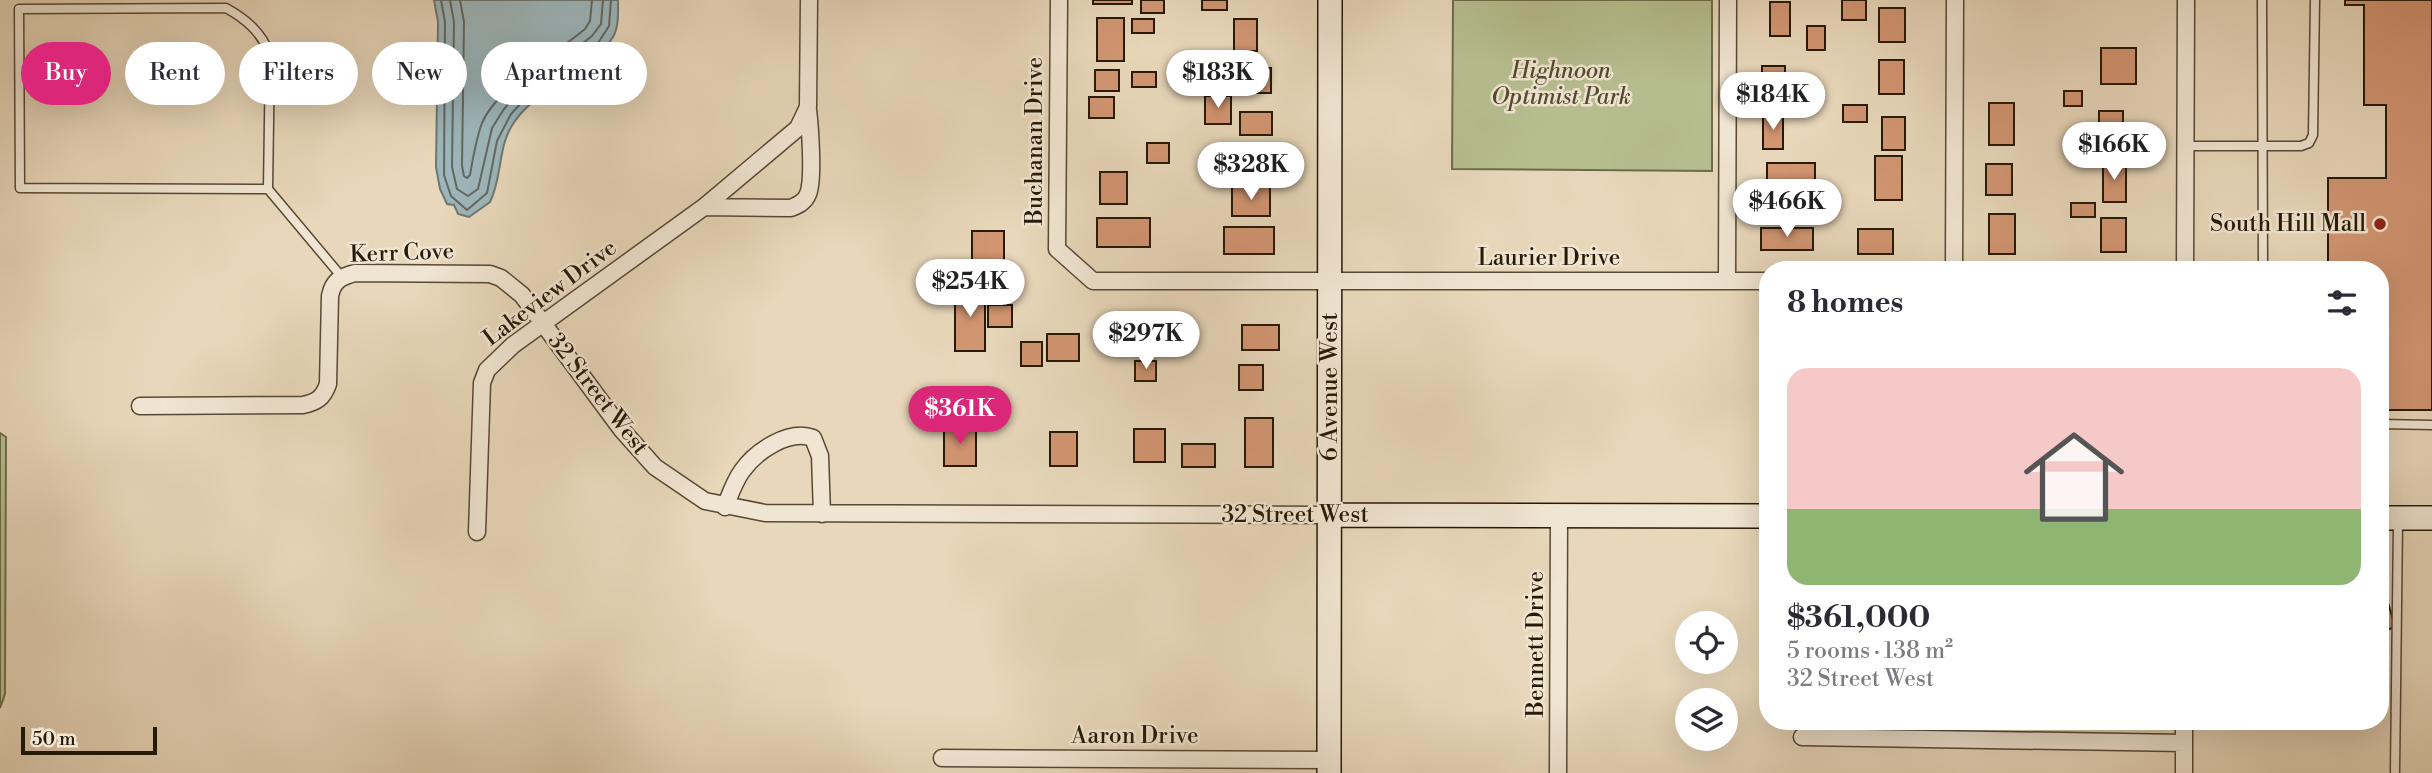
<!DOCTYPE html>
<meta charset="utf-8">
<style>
:root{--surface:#fff;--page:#f2f2f3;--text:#2b2b33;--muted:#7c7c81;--accent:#db2777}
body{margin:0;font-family:"Libre Bodoni",serif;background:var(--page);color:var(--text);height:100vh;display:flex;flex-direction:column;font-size:26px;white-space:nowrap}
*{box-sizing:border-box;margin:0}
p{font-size:23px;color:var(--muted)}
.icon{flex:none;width:38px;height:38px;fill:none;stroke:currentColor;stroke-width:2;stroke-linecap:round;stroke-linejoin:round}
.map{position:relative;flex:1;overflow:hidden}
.panel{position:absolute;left:1759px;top:261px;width:630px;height:469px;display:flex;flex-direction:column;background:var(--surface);border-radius:28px;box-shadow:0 7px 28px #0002}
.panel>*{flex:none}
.hud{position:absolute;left:21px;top:42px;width:665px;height:63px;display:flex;gap:14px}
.buttons{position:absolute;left:1675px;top:611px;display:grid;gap:14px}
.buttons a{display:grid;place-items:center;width:63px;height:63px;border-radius:50%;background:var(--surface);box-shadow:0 7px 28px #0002;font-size:35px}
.scale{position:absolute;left:21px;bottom:18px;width:136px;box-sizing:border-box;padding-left:7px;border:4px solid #271a06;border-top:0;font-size:19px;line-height:24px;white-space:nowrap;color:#271a06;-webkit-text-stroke:5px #f0e5d2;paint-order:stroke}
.price{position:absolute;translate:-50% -60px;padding:0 16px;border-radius:24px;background:#fff;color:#222;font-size:23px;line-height:46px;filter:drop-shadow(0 2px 4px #0008)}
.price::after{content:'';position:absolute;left:50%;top:42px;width:21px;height:16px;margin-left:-10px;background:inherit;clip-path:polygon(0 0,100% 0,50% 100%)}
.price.on{background:var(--accent);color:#fff}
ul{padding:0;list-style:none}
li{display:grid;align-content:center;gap:14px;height:371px;padding:0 28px}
li span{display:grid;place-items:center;height:217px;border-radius:21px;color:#555}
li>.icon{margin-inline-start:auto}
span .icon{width:126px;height:126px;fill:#fffc;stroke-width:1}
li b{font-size:30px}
h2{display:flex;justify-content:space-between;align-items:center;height:84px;padding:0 28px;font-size:30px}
.pill{padding:0 24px;border-radius:32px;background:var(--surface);box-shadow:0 7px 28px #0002;font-size:24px;line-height:63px}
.pill.on{background:var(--accent);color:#fff}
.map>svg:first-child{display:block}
.green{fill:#b6be8f;stroke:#6e6c4a;stroke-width:2}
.water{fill:#9db6bb;stroke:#6e7873;stroke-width:2}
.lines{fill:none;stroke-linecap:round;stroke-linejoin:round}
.shore{stroke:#626860;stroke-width:2}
.building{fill:#d19572;stroke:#271a06;stroke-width:2}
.lane-casing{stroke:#574933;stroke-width:11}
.street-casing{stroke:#574933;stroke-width:19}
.secondary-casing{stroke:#271a06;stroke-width:26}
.lane{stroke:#f0e5d2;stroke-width:8}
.street{stroke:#f0e5d2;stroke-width:16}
.secondary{stroke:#f0e5d2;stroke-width:23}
.poi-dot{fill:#8f2418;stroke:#f0e5d2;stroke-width:2.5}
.labels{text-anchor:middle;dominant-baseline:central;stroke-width:5;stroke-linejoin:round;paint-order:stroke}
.park-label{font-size:23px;font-style:italic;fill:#524b2f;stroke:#f0e5d2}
.street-label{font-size:23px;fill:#271a06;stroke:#f0e5d2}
.poi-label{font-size:23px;fill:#271a06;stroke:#f0e5d2;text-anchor:end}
</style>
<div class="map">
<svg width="2432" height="773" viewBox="0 0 2432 773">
<rect width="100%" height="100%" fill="#e8d7ba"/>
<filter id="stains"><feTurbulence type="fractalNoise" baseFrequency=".00286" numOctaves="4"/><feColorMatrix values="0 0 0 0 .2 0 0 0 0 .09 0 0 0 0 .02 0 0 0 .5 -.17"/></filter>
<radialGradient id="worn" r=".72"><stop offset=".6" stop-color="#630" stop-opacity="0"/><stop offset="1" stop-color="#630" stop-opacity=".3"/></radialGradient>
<path class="green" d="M1453 0H1712V171L1452 169Z
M0 433 6 437 5 694 0 708Z"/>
<path class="water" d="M434 0H618C618 12 619 27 613 37 591 72 538 87 515 121 497 145 503 176 490 202L469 217 458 214 454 205 447 204 440 189 436 167 438 22Z"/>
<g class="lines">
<path class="shore" d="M441 0 445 22 444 175 451 196 467 210 487 193 497 141 511 114 523 101 598 43 609 26 611 0
M450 0 454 22 452 167 457 189 468 196 478 189 492 128 504 109 517 94 592 36 601 24 603 0
M460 0 464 22 462 166 464 176 467 178 470 175C473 158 476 139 482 123 497 88 555 54 585 29L590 21 592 0"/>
</g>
<path class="building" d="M1093 0H1132V4H1093Z
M1141 0H1164V13H1141Z
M1202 0H1227V10H1202Z
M1842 0H1866V20H1842Z
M2345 0H2432V410H2380V270H2328V178H2386V105H2364V5H2345Z
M1770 2H1790V36H1770Z
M1879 8H1905V42H1879Z
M1097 18H1124V61H1097Z
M1132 19H1154V33H1132Z
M1234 19H1257V51H1234Z
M1807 26H1825V50H1807Z
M2101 48H2136V84H2101Z
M1879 60H1904V94H1879Z
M1762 66H1785V99H1762Z
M1234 68H1271V93H1234Z
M1095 70H1119V91H1095Z
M1132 72H1156V87H1132Z
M2064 91H2082V106H2064Z
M1205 96H1231V124H1205Z
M1089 97H1114V118H1089Z
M1989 103H2014V145H1989Z
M1843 105H1867V122H1843Z
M2099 111H2123V147H2099Z
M1240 112H1272V135H1240Z
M1763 115H1783V149H1763Z
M1882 117H1905V150H1882Z
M1147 143H1169V163H1147Z
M1235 144H1270V170H1235Z
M1875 156H1902V200H1875Z
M2103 161H2126V202H2103Z
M1767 163H1815V192H1767Z
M1986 164H2012V195H1986Z
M1100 172H1127V204H1100Z
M1232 187H1270V216H1232Z
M2071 203H2095V217H2071Z
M1989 214H2015V254H1989Z
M1097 218H1150V247H1097Z
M2101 218H2126V252H2101Z
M1224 227H1274V254H1224Z
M1761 228H1813V250H1761Z
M1858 229H1893V254H1858Z
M972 231H1004V267H972Z
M955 287H985V351H955Z
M988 305H1012V327H988Z
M1242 325H1279V350H1242Z
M1141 328H1168V356H1141Z
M1047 334H1079V361H1047Z
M1021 342H1042V366H1021Z
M1135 361H1156V381H1135Z
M1239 365H1263V390H1239Z
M1245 418H1273V467H1245Z
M944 425H976V466H944Z
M1134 429H1165V462H1134Z
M1050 432H1077V466H1050Z
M1182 444H1215V467H1182Z
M2380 574 2395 627 2380 632Z"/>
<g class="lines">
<defs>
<path id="lane" d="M2262 0 2263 270
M2186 146H2301L2309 143 2313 135 2315 0
M268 189 270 54C261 32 246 19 226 8L19 9 20 188 268 189 341 276
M2380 424 2432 425
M2395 771 2398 522"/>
<path id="street" d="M1059 0 1057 249 1093 281H1768
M704 207 791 208C798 205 805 202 808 194 814 180 810 126 808 110
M1954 270 1955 0
M2185 270 2186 0
M1727 281 1728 0
M140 406 303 405C317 402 323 398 328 384L330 296C333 281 340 277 355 273L490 274 501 278 522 295 622 430 655 467 705 501 765 513 1330 515
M725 507C730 495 734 482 742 471 756 451 789 429 813 438L820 456 822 514
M477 532 482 383 487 370 513 345 704 207 798 128 808 107 809 0
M1802 737 2184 743
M942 758 1329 760
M1558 773 1559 516
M2184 773V721"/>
<path id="secondary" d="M1330 515 1768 516
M2380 518H2432
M1329 773 1330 0"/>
</defs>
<use href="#lane" class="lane-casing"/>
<use href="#street" class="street-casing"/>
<use href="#secondary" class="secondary-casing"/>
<use href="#lane" class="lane"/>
<use href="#street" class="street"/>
<use href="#secondary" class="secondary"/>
</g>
<circle class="poi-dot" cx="2380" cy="224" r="7"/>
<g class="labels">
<g class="park-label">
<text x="1561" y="71">Highnoon<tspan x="1561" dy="26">Optimist Park</tspan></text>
</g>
<g class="street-label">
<text transform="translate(1035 141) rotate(-90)">Buchanan Drive</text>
<text transform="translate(402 253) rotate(-2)">Kerr Cove</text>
<text x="1549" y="258">Laurier Drive</text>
<text transform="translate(550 293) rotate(-37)">Lakeview Drive</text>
<text transform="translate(1330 387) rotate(-90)">6 Avenue West</text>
<text transform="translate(598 394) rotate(52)">32 Street West</text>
<text x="1295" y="515">32 Street West</text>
<text transform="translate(1536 644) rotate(-90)">Bennett Drive</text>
<text x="1135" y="736">Aaron Drive</text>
</g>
<g class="poi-label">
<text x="2366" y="224">South Hill Mall</text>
</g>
</g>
<rect width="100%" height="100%" filter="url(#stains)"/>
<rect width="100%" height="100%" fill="url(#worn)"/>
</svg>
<div class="buttons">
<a><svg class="icon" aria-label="locate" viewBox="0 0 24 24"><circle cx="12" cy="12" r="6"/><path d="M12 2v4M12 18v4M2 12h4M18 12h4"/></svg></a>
<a><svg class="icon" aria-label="layers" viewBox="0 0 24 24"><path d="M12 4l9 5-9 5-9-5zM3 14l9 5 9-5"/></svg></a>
</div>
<div class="scale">50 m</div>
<b class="price" style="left:1218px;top:110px">$183K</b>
<b class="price" style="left:1773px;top:132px">$184K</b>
<b class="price" style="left:2114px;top:182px">$166K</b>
<b class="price" style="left:1251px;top:202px">$328K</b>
<b class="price" style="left:1787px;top:239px">$466K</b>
<b class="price" style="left:970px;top:319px">$254K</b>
<b class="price" style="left:1146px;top:371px">$297K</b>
<b class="price on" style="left:960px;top:446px">$361K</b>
<div class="hud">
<a class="pill on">Buy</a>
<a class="pill">Rent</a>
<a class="pill">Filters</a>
<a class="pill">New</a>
<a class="pill">Apartment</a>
</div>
<section class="panel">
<h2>8 homes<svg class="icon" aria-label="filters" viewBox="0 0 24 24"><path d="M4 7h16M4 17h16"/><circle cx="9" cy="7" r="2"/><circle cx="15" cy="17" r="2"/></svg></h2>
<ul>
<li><span style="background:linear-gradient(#f6c9c9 65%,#8fb573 0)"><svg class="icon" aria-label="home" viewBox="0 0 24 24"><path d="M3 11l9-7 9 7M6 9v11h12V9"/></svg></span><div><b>$361,000</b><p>5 rooms · 138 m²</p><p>32 Street West</p></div></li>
</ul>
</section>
</div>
